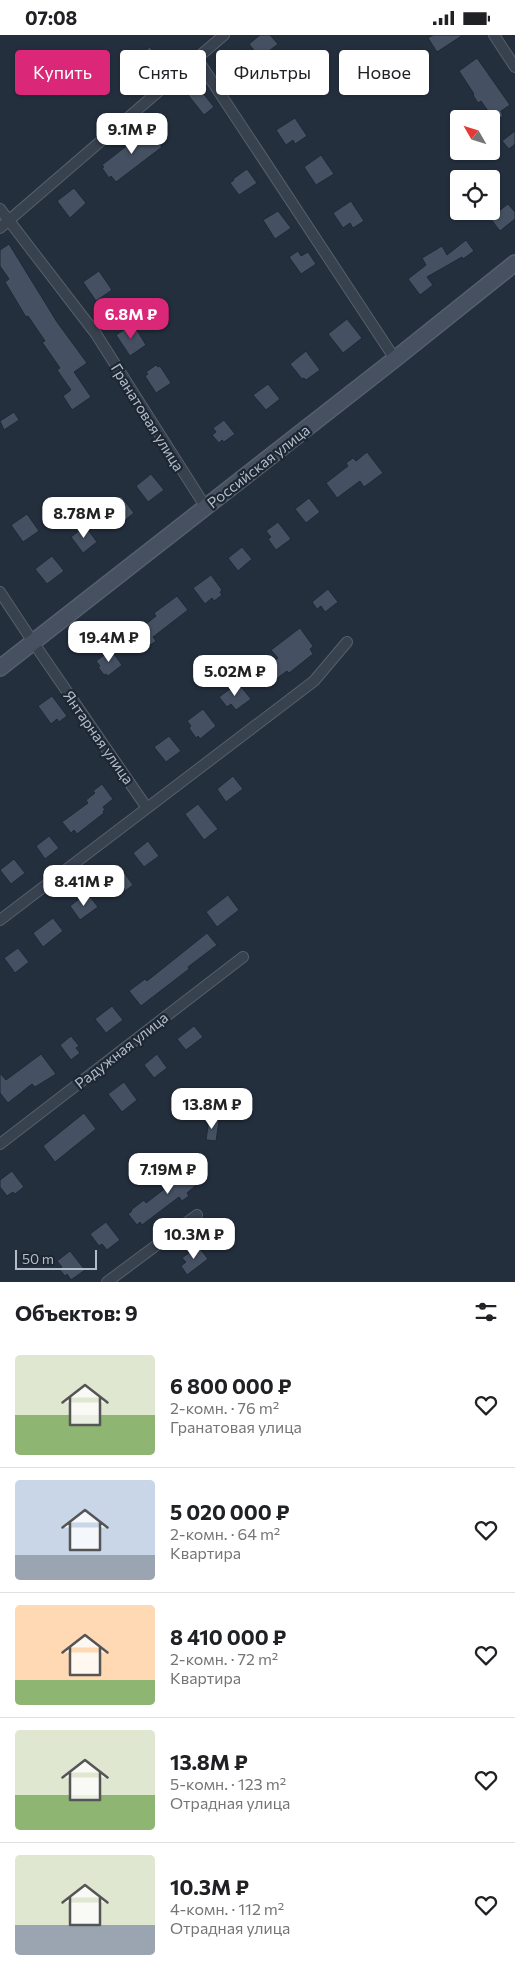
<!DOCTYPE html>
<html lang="ru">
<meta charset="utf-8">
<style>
:root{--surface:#fff;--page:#f6f6f6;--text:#202124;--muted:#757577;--line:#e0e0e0;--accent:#db2777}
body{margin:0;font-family:Commissioner,sans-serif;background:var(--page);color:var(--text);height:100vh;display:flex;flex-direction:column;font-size:19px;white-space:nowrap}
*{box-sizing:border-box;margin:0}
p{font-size:16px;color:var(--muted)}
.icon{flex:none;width:28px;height:28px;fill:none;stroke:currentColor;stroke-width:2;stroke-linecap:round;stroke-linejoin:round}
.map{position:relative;height:1247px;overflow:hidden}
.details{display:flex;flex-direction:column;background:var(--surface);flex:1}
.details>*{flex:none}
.hud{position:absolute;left:15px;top:15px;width:485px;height:45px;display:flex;gap:10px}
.needle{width:32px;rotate:309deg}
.tools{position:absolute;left:450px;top:75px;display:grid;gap:10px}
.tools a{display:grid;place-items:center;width:50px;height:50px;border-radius:5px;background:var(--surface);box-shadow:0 1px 4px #0004;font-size:25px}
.scale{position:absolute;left:15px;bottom:12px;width:82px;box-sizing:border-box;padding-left:5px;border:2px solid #b4bcc9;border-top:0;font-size:14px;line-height:18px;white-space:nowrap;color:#b4bcc9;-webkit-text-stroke:4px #1d2633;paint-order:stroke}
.price{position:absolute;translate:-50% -42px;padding:0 11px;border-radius:10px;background:#fff;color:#222;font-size:16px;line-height:32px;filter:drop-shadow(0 1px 2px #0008)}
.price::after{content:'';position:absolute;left:50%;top:30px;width:15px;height:11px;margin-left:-8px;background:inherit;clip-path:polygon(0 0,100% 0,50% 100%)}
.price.current{background:var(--accent);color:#fff}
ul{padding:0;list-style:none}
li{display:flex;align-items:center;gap:15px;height:125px;padding:0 15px}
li+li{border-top:1px solid var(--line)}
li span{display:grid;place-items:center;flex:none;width:140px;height:100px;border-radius:5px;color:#555}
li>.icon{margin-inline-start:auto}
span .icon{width:60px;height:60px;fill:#fffc;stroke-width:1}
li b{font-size:21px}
h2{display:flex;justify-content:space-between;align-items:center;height:60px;padding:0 15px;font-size:21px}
.tag{padding:0 18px;border-radius:5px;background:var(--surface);box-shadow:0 1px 4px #0004;font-size:18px;line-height:45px}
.tag.current{background:var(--accent);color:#fff}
.status{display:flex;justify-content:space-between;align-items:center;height:35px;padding:0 25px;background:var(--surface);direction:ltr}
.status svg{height:14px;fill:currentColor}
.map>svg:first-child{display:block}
.building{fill:#455162;stroke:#1f2835}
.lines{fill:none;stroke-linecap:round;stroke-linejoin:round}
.minor-casing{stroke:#565f6c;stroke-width:12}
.secondary-casing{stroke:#565f6c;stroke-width:18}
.minor{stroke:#38414e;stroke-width:10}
.secondary{stroke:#465061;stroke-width:15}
.labels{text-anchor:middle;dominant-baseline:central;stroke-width:4.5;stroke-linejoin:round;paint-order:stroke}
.street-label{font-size:15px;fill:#b4bcc9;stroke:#1d2633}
</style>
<div class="status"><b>07:08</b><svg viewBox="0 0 49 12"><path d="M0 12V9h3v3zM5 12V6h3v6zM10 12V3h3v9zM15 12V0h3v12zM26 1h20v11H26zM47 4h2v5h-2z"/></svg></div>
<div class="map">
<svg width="515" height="1247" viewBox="0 0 515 1247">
<rect width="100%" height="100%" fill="#242f3e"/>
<path class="building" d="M260 0H270L278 9 260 23 249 9Z
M433 0H463L437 17 428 3Z
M150 12 159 26 143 39 133 25Z
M477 23 510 70 501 76 503 81 495 86 481 66 478 68 473 60 474 59 459 36Z
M198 52 214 72 204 80 188 60Z
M295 83 307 101 295 109 293 105 286 110 276 95Z
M145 90 162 112 116 147 111 141 109 143 102 133 104 132 102 130 138 102 135 98Z
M515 96V109L509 114 502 106Z
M321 120 334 139 316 150 304 132Z
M247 134 257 148 239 160 230 148 234 145 233 144Z
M74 153 86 168 70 183 57 166Z
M351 166 364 186 353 193 350 188 343 193 333 178Z
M508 169 515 177V184L500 196 490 183Z
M278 176 291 193 275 204 263 185Z
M466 205 474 216 463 224 462 222 427 242 433 250 420 260 408 244 426 230 422 223 442 211 447 220Z
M9 209 57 287 87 328 74 337 91 362 72 375 63 361 71 355 57 335 60 333 42 307 45 306 28 281 26 282 5 247 9 244 0 231V215Z
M298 216 301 221 308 217 316 229 301 239 289 222Z
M99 236 112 255 96 266 83 247Z
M347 284 362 303 343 318 328 299Z
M133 289 146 310 130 321 116 300Z
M306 316 320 335 306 345 304 343 302 344 290 329Z
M156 330 158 332 160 331 171 348 156 358 145 341 148 339 146 337Z
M268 349 280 364 266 375 253 360Z
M14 377 19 385 4 395 0 386Z
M224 385 235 399 224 407 222 405 219 408 212 400 216 397 213 393Z
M367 417 383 438 364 452 360 446 337 463 326 448 348 431 346 428 353 423 356 426Z
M151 439 164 455 148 467 136 451Z
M121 461 134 478 116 492 103 475Z
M309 463 320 477 306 488 295 474Z
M27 479 39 496 23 507 11 490Z
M278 487 291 504 276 515 268 504 271 502 266 496Z
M85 491 97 507 83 518 71 502Z
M242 512 252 524 238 536 228 523Z
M52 521 64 536 47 549 35 534Z
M211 540 222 555 220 557 222 560 214 566 212 563 205 569 193 553Z
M328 554 338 567 325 577 321 571 317 574 312 567Z
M177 561 188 575 153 602 156 606 149 611 147 608 139 614 130 602 156 581 154 578Z
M300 593 313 611 310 614 313 619 289 638 287 636 264 653 255 641 278 623 271 615Z
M111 615 122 630 108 641 106 639 104 640 98 632 100 631 96 626Z
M238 648 251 664 236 675 231 669 227 672 219 662Z
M52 661 67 681 59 687 57 684 51 689 38 671Z
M203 674 216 691 200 704 198 701 196 703 189 693 191 691 187 686Z
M169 701 181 716 166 727 154 712Z
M233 741 243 754 226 767 217 754Z
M102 749 113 764 103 772 105 775 103 776 104 778 77 799 74 795 71 798 62 787 88 768 86 765 95 758 93 756Z
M198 769 218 794 204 805 185 779Z
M49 801 59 813 45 824 36 811Z
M148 806 159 821 144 832 133 818Z
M14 824 25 838 11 849 0 835Z
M118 829 133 850 125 856 122 853 114 859 105 847 112 842 108 837Z
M87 858 98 872 80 885 70 871Z
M228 860 239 875 217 892 206 877Z
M53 883 63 896 43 912 33 898Z
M207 898 217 910 188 932 189 934 141 971 129 956 145 944 147 946Z
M18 913 29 927 15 938 4 923Z
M112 971 123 985 106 998 95 984Z
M194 991 203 1002 186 1015 177 1004Z
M71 1001 79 1011 76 1013 80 1018 71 1025 60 1010Z
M41 1019 56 1039 35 1052 32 1049 8 1068 0 1058V1038L6 1045Z
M157 1019 167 1033 154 1043 144 1030Z
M124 1047 137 1065 122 1077 108 1059Z
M84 1078 96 1094 55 1127 43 1111Z
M209 1084 219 1086 216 1106 206 1105Z
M188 1126 203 1144 187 1158 189 1161 182 1166 179 1162 142 1190 140 1187 137 1190 128 1179 132 1176 131 1175 144 1165 146 1168 180 1142 175 1137Z
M12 1136 24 1152 15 1159 13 1157 7 1161 0 1152V1145Z
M106 1187 120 1205 107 1215 102 1209 99 1211 90 1199Z
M198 1211 208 1224 187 1240 181 1231 186 1227 182 1223Z
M70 1216 85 1235 71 1245 67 1239 65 1241 59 1234 62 1232 57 1226Z"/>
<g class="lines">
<defs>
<path id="minor" d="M494 0 515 32
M196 22 395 324
M0 174 96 299 205 471
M0 193 224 0
M0 557 33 607 147 773
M0 885 314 646 347 607
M0 1109 243 922
M107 1247 197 1180"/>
<path id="secondary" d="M0 633 395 324 515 228"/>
</defs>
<use href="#minor" class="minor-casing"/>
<use href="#secondary" class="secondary-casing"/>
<use href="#minor" class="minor"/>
<use href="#secondary" class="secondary"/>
</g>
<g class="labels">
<g class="street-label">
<text transform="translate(148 382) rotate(58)">Гранатовая улица</text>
<text transform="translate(258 431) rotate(-38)">Российская улица</text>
<text transform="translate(99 702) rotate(55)">Янтарная улица</text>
<text transform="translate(121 1015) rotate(-38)">Радужная улица</text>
</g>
</g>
</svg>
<div class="tools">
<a><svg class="needle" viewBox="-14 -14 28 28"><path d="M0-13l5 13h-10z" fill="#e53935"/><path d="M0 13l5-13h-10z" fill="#757577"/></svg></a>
<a><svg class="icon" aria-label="locate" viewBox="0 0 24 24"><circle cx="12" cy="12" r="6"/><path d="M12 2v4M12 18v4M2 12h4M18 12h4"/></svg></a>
</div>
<div class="scale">50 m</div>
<b class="price" style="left:132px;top:120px">9.1M ₽</b>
<b class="price current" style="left:131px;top:305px">6.8M ₽</b>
<b class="price" style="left:84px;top:504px">8.78M ₽</b>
<b class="price" style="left:109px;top:628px">19.4M ₽</b>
<b class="price" style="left:235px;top:662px">5.02M ₽</b>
<b class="price" style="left:84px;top:872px">8.41M ₽</b>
<b class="price" style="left:212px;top:1095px">13.8M ₽</b>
<b class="price" style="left:168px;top:1160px">7.19M ₽</b>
<b class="price" style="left:194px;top:1225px">10.3M ₽</b>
<div class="hud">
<a class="tag current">Купить</a>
<a class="tag">Снять</a>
<a class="tag">Фильтры</a>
<a class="tag">Новое</a>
</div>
</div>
<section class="details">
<h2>Объектов: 9<svg class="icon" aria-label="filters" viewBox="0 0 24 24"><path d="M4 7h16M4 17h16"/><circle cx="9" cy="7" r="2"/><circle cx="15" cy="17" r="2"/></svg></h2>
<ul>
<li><span style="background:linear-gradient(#dfe7d0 60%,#8fb573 0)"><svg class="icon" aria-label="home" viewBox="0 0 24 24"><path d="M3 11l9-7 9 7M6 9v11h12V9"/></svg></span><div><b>6 800 000 ₽</b><p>2-комн. · 76 m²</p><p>Гранатовая улица</p></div><svg class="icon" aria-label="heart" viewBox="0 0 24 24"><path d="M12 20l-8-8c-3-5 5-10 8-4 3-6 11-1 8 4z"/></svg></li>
<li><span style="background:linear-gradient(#c9d6e8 75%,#9aa5b1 0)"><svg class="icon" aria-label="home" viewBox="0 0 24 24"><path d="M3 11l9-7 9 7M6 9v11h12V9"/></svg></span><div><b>5 020 000 ₽</b><p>2-комн. · 64 m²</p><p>Квартира</p></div><svg class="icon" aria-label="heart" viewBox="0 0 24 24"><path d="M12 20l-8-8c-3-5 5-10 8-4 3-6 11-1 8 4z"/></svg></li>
<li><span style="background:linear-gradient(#ffd9b3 75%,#8fb573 0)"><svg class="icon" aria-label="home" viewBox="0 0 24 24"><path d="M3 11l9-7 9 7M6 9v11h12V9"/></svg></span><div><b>8 410 000 ₽</b><p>2-комн. · 72 m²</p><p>Квартира</p></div><svg class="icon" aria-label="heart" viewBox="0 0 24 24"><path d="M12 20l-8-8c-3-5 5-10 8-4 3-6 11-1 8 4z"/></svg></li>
<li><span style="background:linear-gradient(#dfe7d0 65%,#8fb573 0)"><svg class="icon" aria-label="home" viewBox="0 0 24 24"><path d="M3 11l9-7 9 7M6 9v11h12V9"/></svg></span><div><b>13.8M ₽</b><p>5-комн. · 123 m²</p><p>Отрадная улица</p></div><svg class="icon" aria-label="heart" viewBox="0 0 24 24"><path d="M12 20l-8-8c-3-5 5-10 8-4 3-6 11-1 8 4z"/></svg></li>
<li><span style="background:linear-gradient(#dfe7d0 70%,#9aa5b1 0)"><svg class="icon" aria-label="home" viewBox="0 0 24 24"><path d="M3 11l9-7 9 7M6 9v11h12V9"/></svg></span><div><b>10.3M ₽</b><p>4-комн. · 112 m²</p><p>Отрадная улица</p></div><svg class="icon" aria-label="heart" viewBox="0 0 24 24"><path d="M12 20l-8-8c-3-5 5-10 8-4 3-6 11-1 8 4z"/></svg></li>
</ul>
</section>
